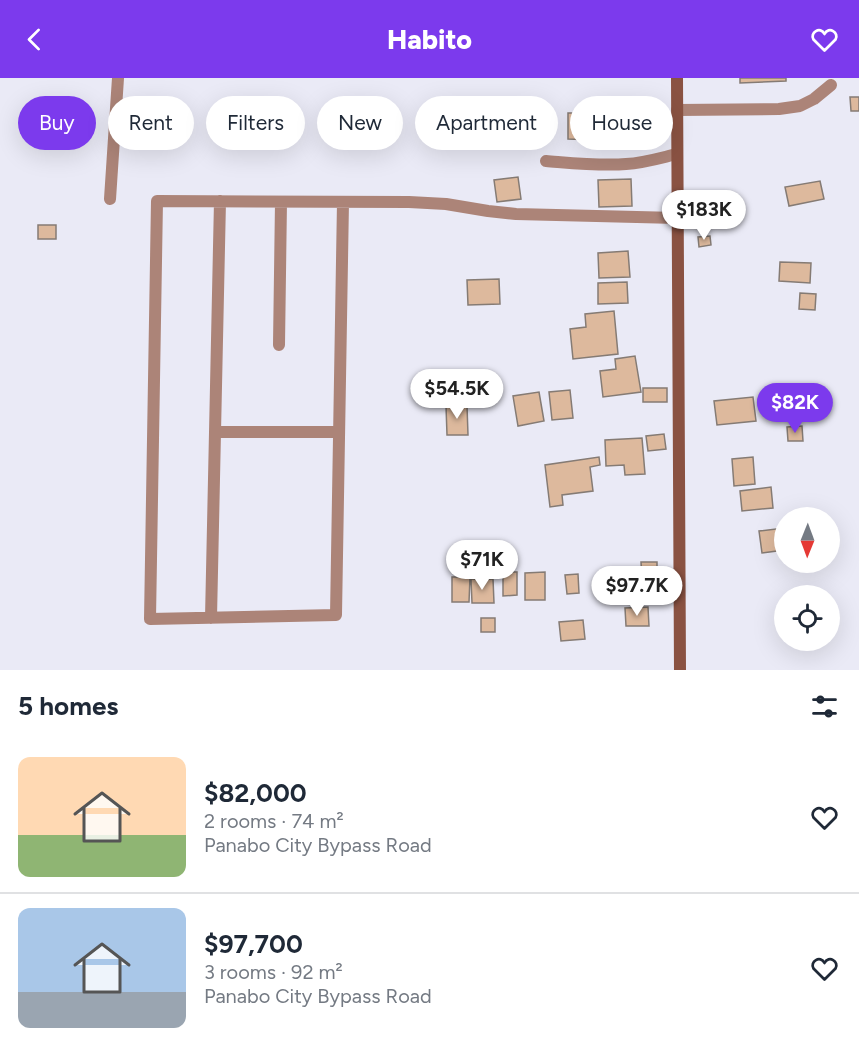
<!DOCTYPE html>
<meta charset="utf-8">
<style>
:root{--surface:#fff;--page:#f2f2f3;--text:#1f2937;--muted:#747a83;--line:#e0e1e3;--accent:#7c3aed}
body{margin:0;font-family:Figtree,sans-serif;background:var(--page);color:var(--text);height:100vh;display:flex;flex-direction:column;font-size:22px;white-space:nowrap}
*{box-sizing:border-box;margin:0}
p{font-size:20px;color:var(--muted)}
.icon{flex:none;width:33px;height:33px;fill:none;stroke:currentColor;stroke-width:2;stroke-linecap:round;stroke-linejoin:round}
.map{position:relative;height:592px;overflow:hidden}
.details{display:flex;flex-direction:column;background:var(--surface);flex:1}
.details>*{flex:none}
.hud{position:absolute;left:18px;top:18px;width:824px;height:54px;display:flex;gap:12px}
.needle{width:39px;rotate:181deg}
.controls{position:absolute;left:774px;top:429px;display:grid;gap:12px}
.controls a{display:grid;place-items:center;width:66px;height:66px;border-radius:50%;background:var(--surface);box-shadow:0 6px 24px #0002;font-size:30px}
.price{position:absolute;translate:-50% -51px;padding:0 14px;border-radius:21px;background:#fff;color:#222;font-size:20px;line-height:39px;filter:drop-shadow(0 2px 3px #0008)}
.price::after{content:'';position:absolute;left:50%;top:36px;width:18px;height:14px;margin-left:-9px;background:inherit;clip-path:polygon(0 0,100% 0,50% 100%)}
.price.selected{background:var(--accent);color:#fff}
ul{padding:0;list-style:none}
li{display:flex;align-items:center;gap:18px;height:150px;padding:0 18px}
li+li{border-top:2px solid var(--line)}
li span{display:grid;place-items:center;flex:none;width:168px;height:120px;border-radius:12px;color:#555}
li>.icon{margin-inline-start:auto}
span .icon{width:72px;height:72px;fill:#fffc;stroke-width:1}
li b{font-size:26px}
h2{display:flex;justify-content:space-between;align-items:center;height:72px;padding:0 18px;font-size:26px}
.chip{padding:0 21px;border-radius:27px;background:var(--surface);box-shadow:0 6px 24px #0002;font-size:21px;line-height:54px}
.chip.selected{background:var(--accent);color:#fff}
header{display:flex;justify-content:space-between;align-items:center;height:78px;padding:0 18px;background:var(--accent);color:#fff;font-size:27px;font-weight:800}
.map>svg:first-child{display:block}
.building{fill:#ddb99d;stroke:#857b74;stroke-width:1.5}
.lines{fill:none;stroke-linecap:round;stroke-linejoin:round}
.minor{stroke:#ac8478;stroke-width:12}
.secondary{stroke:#8a5242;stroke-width:12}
</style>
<header><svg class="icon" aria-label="back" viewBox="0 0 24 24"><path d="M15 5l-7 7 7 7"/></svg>Habito<svg class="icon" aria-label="heart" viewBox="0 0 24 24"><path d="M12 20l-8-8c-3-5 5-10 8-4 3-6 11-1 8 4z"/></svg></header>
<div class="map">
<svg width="859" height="592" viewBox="0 0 859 592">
<rect width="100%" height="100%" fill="#eaeaf6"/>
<path class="building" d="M740 0H786V3L740 5Z
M850 19H859V33H851Z
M568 35H595V62L568 61Z
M518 99 521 121 497 124 494 102Z
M631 101 632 128 599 129 598 102Z
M820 103 824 121 789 128 785 109Z
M711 115H722V127L711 126Z
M38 147H56V161H38Z
M710 158 711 167 699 169 698 159Z
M628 173 630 199 599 200 598 175Z
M780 184 811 185 810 205 779 203Z
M499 201 500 226 468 227 467 202Z
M627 204 628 225 598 226V205Z
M800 215 816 216 815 232 799 231Z
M614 233 618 276 573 281 570 251 586 249 585 236Z
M635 278 641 314 603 319 600 293 616 291 615 281Z
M643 310H667V324H643Z
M570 312 573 340 552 342 549 314Z
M539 314 544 343 518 348 513 318Z
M803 315V338L769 339V316Z
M753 319 756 343 717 347 714 323Z
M446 328H467L468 357H447Z
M802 348 803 363H788L787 349Z
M664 356 666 371 648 373 646 358Z
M642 360 645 396 625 397 624 387 606 388 605 362Z
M599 379 600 387 590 389 593 413 562 417 563 427 550 429 545 387Z
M753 379 755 406 734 408 732 381Z
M771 409 773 430 742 433 740 413Z
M784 450V472L762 475 759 453Z
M641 484H657V501L642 502Z
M503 494H517V517L503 518Z
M545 494V522H525V495Z
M578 496 579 515 567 516 565 497Z
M601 497 620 498V519L600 518Z
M452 499H470L469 524H452Z
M471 501H493L494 525H472Z
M648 529 649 548H626L625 530Z
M481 540H495V554H481Z
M583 542 585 561 561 563 559 544Z"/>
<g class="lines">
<path class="minor" d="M677 32 779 31 800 28 814 21 831 7
M546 83C572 85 600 88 626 86 644 85 660 80 677 76
M110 121 118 0
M343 124 336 537 150 541 157 123 409 124 446 126 488 133 516 136 677 140
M279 267 281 124
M215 354H339
M211 540 220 123"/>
<path class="secondary" d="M677 0 680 592"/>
</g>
</svg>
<div class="controls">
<a><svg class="needle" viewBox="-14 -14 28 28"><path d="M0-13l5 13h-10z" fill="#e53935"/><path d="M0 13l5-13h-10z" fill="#747a83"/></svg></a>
<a><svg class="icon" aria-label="locate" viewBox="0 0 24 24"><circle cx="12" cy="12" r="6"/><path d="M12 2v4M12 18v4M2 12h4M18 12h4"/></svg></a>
</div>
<b class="price" style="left:704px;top:163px">$183K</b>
<b class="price" style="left:457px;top:342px">$54.5K</b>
<b class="price selected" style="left:795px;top:356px">$82K</b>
<b class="price" style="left:482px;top:513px">$71K</b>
<b class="price" style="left:637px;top:539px">$97.7K</b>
<div class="hud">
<a class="chip selected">Buy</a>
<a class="chip">Rent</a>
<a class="chip">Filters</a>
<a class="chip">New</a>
<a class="chip">Apartment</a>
<a class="chip">House</a>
</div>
</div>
<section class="details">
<h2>5 homes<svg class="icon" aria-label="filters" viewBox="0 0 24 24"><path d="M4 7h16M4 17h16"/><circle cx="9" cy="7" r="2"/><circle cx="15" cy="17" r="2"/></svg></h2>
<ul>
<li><span style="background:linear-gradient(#ffd9b3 65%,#8fb573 0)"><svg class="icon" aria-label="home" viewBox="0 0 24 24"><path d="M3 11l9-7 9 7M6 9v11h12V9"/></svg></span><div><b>$82,000</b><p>2 rooms · 74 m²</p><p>Panabo City Bypass Road</p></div><svg class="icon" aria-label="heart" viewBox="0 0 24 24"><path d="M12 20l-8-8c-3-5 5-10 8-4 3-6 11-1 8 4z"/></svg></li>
<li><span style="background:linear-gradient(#a9c7e8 70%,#9aa5b1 0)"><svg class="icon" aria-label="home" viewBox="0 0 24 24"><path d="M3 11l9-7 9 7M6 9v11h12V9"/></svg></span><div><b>$97,700</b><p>3 rooms · 92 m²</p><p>Panabo City Bypass Road</p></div><svg class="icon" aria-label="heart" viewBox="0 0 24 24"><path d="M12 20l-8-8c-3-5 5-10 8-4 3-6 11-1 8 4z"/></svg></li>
</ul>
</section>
